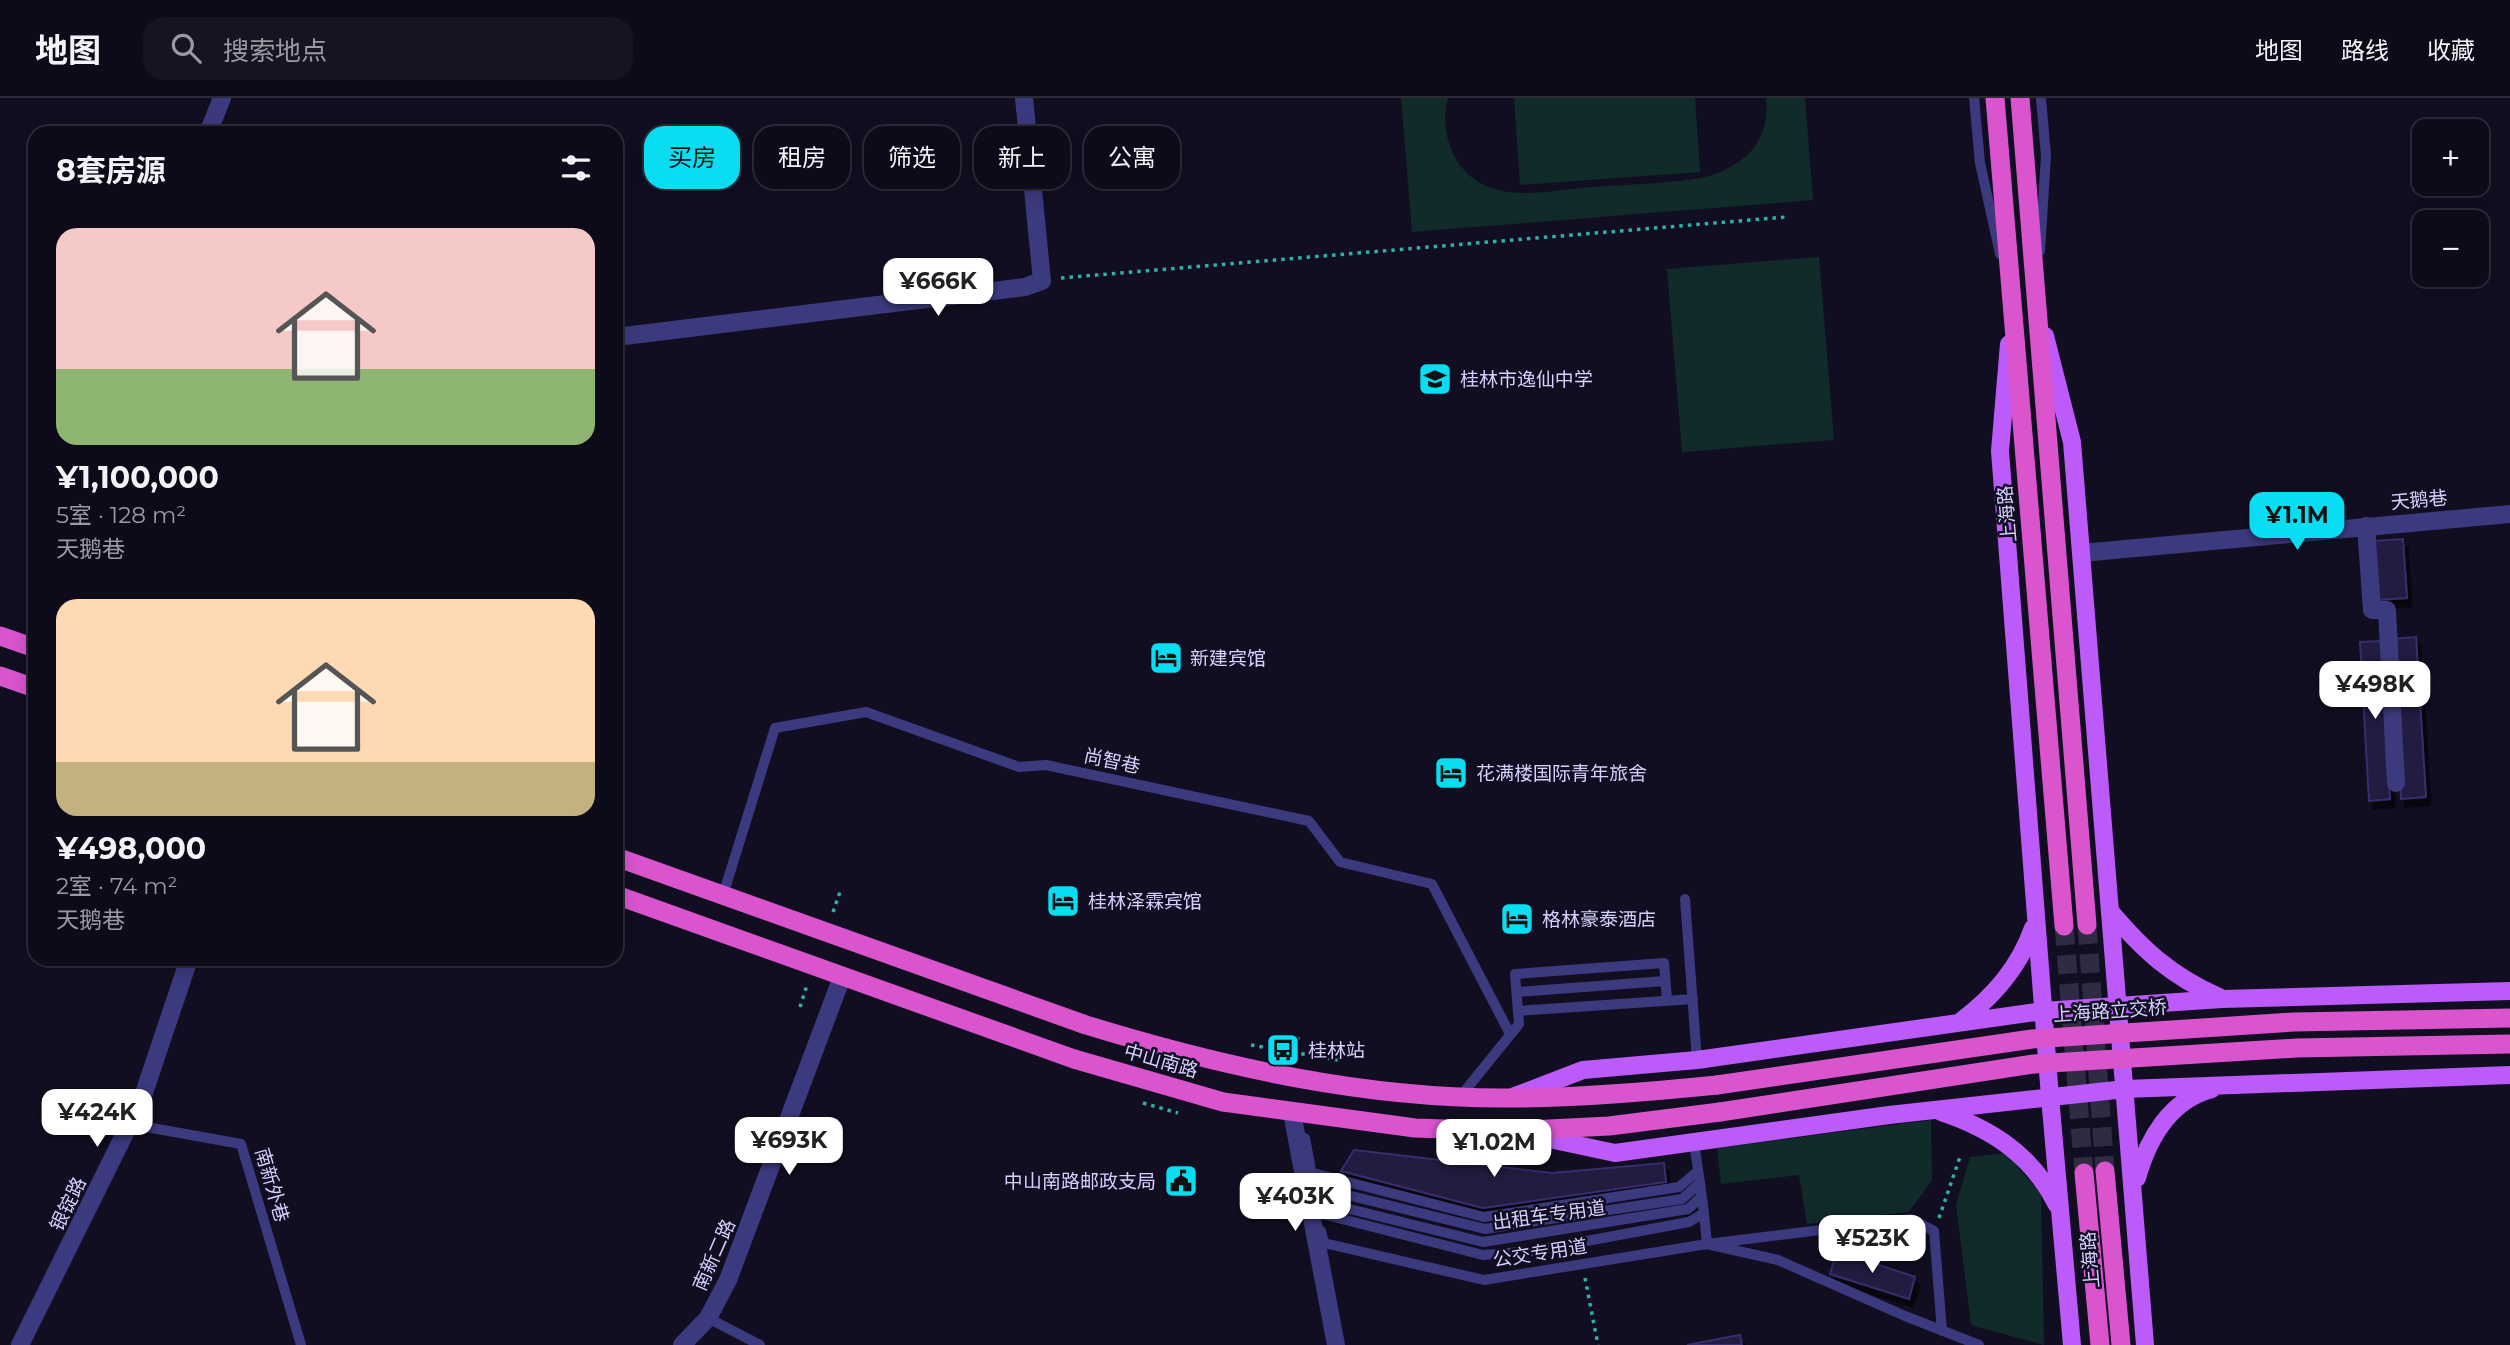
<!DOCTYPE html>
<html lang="zh">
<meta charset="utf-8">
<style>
:root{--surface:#0d0a19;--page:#161322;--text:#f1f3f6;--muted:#9a9aa2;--line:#2d2b38;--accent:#08ddf2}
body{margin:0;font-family:Montserrat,"Noto Sans SC",sans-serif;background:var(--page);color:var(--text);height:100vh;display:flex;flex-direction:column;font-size:26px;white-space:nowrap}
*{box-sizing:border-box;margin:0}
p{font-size:23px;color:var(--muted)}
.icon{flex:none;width:38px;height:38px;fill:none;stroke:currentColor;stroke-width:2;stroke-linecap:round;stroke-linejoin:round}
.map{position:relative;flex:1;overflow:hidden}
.sheet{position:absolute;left:28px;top:28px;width:595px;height:840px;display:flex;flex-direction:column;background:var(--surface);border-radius:21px;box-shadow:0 4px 18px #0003,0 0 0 2px var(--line)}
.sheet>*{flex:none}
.guide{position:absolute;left:644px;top:28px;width:665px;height:63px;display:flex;gap:14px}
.buttons{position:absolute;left:2412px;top:21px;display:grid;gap:14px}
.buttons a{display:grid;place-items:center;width:77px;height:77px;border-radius:14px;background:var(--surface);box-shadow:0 4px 18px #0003,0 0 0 2px var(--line);font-size:35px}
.price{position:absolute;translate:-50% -60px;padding:0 16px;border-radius:14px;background:#fff;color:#222;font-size:23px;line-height:46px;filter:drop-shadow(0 2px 4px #0008)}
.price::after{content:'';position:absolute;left:50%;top:42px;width:21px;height:16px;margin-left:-10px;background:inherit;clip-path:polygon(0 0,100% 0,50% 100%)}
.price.on{background:var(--accent);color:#111}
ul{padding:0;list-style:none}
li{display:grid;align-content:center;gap:14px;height:371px;padding:0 28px}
li span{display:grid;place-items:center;height:217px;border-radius:21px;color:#555}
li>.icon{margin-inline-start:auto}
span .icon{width:126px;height:126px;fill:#fffc;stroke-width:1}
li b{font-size:30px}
h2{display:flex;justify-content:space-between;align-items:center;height:84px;padding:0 28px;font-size:30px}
.chip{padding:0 24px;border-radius:21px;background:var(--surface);box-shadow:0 4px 18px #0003,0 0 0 2px var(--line);font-size:24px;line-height:63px}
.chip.on{background:var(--accent);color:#111}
header{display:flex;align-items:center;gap:42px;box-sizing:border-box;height:98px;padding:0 35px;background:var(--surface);border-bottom:2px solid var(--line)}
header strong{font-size:33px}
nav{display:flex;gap:38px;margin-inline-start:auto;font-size:24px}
.search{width:490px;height:63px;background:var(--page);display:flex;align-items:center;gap:18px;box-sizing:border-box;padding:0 24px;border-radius:21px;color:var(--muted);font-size:26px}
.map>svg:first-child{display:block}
.green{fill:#112b2a}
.building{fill:#221b41;stroke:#392d6d;stroke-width:2;filter:url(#shadow)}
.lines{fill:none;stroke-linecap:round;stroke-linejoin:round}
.trunk-tunnel{stroke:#2e2b42;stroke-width:19;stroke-dasharray:19 10;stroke-linecap:butt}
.path{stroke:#32afa6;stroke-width:3.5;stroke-dasharray:3.5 5;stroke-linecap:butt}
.service{stroke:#3c3a7f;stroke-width:10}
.pedestrian{stroke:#3c3a7f;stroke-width:18}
.minor{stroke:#3c3a7f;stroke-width:18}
.tertiary{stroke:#3c3a7f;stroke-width:18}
.primary{stroke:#bc5afa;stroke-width:18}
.trunk{stroke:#da54ce;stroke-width:19}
.trunk-bridge{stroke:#da54ce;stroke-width:19}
.labels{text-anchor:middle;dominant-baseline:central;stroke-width:5;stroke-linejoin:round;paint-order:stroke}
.poi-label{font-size:19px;fill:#d4d0fe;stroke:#110e21;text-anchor:start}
.street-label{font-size:19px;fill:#d4d0fe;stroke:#110e21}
</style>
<header>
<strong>地图</strong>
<div class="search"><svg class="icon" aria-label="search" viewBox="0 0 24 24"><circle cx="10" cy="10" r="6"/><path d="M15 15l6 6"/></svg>搜索地点</div>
<nav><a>地图</a><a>路线</a><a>收藏</a></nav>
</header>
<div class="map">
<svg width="2510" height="1247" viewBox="0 0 2510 1247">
<defs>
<filter id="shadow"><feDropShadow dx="4.5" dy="8" stdDeviation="0" flood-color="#0009"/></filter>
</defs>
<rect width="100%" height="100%" fill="#110e21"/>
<path class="green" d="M1401 0H1448C1438 37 1456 80 1494 91 1524 100 1562 91 1591 89 1630 86 1672 86 1710 78 1748 65 1770 42 1766 0H1805L1813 102 1412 134Z
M1514 0H1695L1700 74 1520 87Z
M1819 159 1834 342 1682 354 1667 171Z
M1931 1022 1932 1082 1909 1114 1807 1126 1799 1077 1721 1086 1717 1050Z
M2006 1055 2041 1096 2044 1247 1971 1227 1956 1107 1970 1059Z"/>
<path class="building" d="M2403 441 2407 500 2377 502 2373 443Z
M2416 539 2426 699 2401 701 2392 541Z
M2381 543 2390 701 2369 703 2360 544Z
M1354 1052 1552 1075 1664 1065 1666 1084 1483 1110 1341 1073Z
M1837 1153 1915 1179 1909 1201 1830 1176Z
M1740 1237 1742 1247H1687Z"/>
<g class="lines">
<path class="trunk-tunnel" d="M2087 827 2105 1073
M2064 828 2084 1075"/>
<path class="path" d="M1061 180 1786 119
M833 814 840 794
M800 909 807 887
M1251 947 1338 962
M1295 959 1298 939
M1143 1005 1178 1015
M1939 1120 1961 1056
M1585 1180 1598 1247"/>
<path class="service" d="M1974 0 1980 65 2000 156
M2040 153 2046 58 2041 0
M723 797 775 630 866 614 1019 669 1046 667 1309 723 1340 764 1432 786 1510 936
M1685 801 1697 962
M1517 894 1665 883
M1518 913 1693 901
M1460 999 1519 926 1515 876 1664 865 1667 902
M130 1026 241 1046 301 1247
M1305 1040 1317 1106
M1313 1075 1484 1119 1679 1089 1698 1073
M1315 1089 1485 1131 1682 1101 1700 1085 1694 1045
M1317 1103 1483 1144 1688 1111 1701 1099
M1318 1115 1483 1157 1533 1153 1689 1124 1704 1115 1700 1085
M1704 1115 1707 1146 1911 1121 1934 1133 1942 1233
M1321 1133 1324 1145 1484 1182 1707 1146 1778 1162 1905 1218 1979 1247
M708 1220 760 1247"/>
<path class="pedestrian" d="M2366 428 2372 512H2387L2396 685"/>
<path class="minor" d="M616 239 1025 189 1042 183 1024 0
M2081 455 2510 416
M1292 1015 1336 1247
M682 1247 708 1220 728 1182 842 879"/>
<path class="tertiary" d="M208 35 222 0
M20 1247 142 1001 189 861"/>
<path class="primary" d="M2045 238 2072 344 2145 1247
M2009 246 2000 353 2050 999 2072 1247
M2110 813C2143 852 2171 878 2219 899
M1960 924C1993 899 2019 870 2033 830
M1515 998 1583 972 1697 962 2043 913 2222 901 2510 893
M1941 1014C1992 1031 2032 1057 2057 1107
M1526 1036 1615 1055 1889 1017 2125 991 2510 977
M2137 1080C2148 1041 2170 1002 2212 991"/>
<path class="trunk" d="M1995 0 2064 828
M2020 0 2087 827
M0 538 35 550
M0 578 35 590
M616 759 1086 927C1223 969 1365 1001 1510 1000 1579 1000 1648 994 1717 987
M616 797 1074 961 1223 1004 1415 1030 1508 1033 1609 1028 1720 1014
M2105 1073 2121 1247
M2084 1075 2100 1247"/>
<path class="trunk-bridge" d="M1717 987 2032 941 2294 924 2510 920
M1720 1014 2034 966 2297 950 2510 946"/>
</g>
<defs>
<symbol id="school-square" viewBox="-11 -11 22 22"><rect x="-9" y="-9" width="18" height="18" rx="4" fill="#08ddf2" stroke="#110e21"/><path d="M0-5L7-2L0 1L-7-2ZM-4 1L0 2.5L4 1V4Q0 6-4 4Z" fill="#111"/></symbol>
<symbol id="hotel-square" viewBox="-11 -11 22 22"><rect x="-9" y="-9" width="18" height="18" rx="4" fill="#08ddf2" stroke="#110e21"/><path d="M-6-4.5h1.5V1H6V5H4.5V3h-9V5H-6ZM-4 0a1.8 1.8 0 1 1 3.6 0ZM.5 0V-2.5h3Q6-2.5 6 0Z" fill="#111"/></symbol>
<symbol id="bus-square" viewBox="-11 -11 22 22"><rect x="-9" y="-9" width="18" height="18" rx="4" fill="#08ddf2" stroke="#110e21"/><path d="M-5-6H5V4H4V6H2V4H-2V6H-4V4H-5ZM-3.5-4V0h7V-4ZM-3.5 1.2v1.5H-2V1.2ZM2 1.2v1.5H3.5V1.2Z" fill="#111"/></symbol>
<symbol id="civic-square" viewBox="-11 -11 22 22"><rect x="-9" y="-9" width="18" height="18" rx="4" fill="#08ddf2" stroke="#110e21"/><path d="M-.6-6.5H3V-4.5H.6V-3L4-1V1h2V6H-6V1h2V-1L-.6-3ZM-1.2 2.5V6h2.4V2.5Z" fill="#111"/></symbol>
</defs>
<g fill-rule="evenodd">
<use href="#school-square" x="1416" y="262" width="38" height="38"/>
<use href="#hotel-square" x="1147" y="541" width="38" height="38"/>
<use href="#hotel-square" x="1432" y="656" width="38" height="38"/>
<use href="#hotel-square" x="1044" y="784" width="38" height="38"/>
<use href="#hotel-square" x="1498" y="802" width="38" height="38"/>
<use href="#bus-square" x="1264" y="933" width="38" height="38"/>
<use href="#civic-square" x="1162" y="1064" width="38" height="38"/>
</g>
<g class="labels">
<g class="poi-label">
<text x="1460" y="281">桂林市逸仙中学</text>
<text x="1190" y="560">新建宾馆</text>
<text x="1476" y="675">花满楼国际青年旅舍</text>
<text x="1088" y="803">桂林泽霖宾馆</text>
<text x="1542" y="821">格林豪泰酒店</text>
<text x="1308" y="952">桂林站</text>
<text x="1156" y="1083" text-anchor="end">中山南路邮政支局</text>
</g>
<g class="street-label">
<text transform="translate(2419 402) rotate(-5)">天鹅巷</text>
<text transform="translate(2007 416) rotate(-95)">上海路</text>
<text transform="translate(1112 663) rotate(12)">尚智巷</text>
<text transform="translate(2110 913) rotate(-4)">上海路立交桥</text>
<text transform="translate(1161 963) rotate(16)">中山南路</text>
<text transform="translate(272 1087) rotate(74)">南新外巷</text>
<text transform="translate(68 1106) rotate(-64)">银锭路</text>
<text transform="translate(1549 1117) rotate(-8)">出租车专用道</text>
<text transform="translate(1540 1155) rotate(-9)">公交专用道</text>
<text transform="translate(714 1157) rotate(-66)">南新二路</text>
<text transform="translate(2090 1162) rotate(-95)">上海路</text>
</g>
</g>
</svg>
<div class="buttons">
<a>+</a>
<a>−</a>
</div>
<b class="price" style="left:938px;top:220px">¥666K</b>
<b class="price on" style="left:2297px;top:454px">¥1.1M</b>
<b class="price" style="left:2375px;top:623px">¥498K</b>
<b class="price" style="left:97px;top:1051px">¥424K</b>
<b class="price" style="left:789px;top:1079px">¥693K</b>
<b class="price" style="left:1494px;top:1081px">¥1.02M</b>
<b class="price" style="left:1295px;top:1135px">¥403K</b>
<b class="price" style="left:1872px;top:1177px">¥523K</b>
<div class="guide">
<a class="chip on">买房</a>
<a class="chip">租房</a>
<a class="chip">筛选</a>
<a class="chip">新上</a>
<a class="chip">公寓</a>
</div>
<section class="sheet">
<h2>8套房源<svg class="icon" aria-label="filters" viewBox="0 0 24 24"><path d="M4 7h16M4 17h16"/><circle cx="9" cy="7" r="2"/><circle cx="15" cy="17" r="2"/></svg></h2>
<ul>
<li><span style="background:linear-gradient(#f6c9c9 65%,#8fb573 0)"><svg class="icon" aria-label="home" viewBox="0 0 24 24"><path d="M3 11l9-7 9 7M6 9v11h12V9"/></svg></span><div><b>¥1,100,000</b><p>5室 · 128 m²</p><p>天鹅巷</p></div></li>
<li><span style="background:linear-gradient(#ffd9b3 75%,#c2b280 0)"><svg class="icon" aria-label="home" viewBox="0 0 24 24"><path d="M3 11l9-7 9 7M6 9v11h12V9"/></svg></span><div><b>¥498,000</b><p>2室 · 74 m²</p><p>天鹅巷</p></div></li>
</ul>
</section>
</div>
